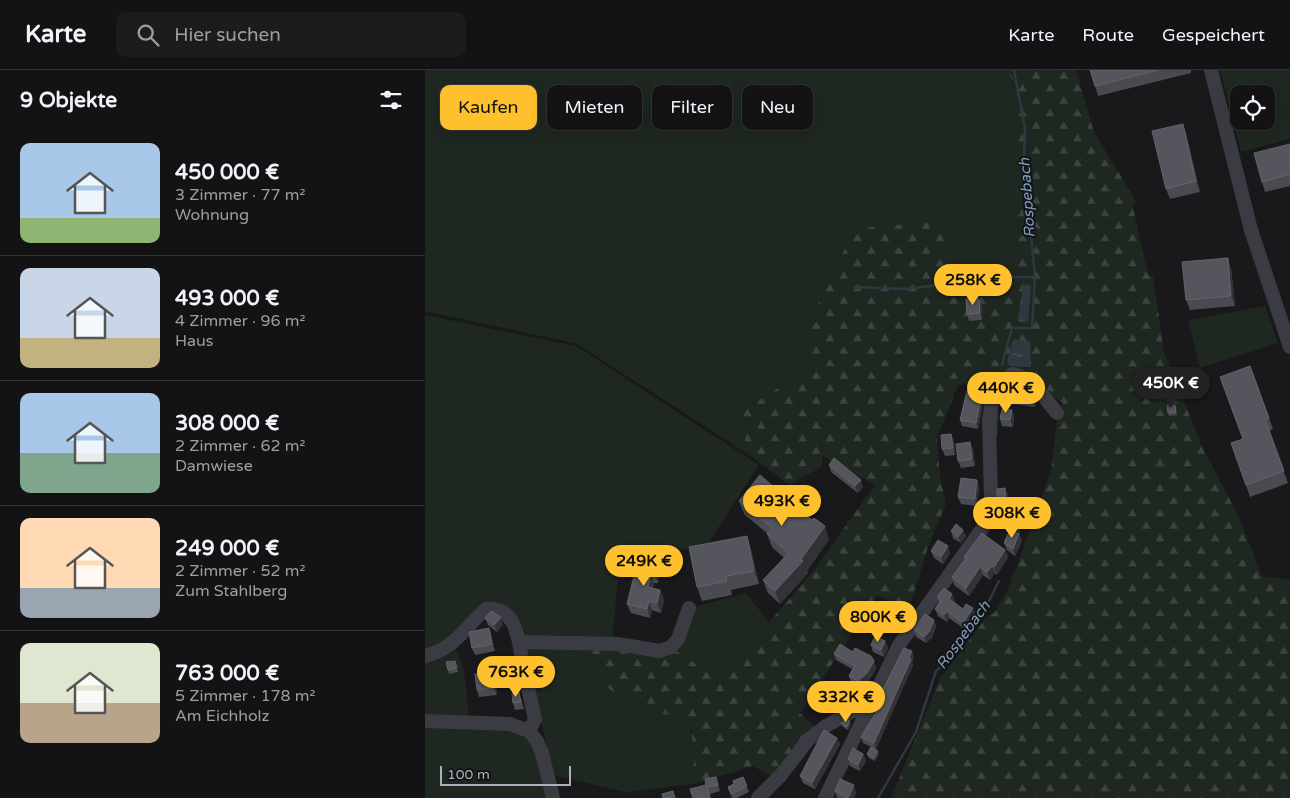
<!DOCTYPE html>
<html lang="de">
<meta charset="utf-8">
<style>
:root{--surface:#131315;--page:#1c1c1e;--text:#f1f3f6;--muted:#9d9ea0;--line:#323234;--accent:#ffc02d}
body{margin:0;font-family:"Varela Round",sans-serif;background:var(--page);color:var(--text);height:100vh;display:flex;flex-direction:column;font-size:19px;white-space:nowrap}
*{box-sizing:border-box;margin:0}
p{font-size:16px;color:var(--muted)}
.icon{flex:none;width:28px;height:28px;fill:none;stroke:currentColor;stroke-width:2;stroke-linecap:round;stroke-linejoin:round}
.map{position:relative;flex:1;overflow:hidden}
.drawer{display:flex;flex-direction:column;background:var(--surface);width:425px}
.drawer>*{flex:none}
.banner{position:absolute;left:15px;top:15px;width:475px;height:45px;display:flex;gap:10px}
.buttons{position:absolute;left:805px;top:15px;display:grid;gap:10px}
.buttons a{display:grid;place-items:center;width:45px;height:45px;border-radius:10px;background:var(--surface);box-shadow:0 5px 20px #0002,0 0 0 1px var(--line);font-size:25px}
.scale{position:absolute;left:15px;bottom:12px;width:131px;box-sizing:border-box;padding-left:5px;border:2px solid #aaafbc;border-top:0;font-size:14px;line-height:18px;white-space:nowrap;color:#aaafbc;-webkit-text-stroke:4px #141417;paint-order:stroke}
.price{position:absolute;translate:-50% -42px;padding:0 11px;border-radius:18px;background:var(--accent);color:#111;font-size:16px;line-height:32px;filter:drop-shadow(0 1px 2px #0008)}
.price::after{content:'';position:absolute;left:50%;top:30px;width:15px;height:11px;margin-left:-8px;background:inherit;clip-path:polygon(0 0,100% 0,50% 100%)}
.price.current{background:#222;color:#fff}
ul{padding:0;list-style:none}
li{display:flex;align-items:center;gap:15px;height:125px;padding:0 20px}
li+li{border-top:1px solid var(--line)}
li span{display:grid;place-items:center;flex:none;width:140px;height:100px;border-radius:10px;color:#555}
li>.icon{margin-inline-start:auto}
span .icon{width:60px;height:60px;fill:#fffc;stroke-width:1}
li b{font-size:21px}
h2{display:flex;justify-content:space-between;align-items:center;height:60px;padding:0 20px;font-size:21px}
.chip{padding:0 18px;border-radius:10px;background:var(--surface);box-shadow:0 5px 20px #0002,0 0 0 1px var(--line);font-size:18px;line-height:45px}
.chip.current{background:var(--accent);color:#111}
header{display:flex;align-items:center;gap:30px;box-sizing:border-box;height:70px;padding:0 25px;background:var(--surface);border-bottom:1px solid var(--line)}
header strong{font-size:24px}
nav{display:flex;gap:28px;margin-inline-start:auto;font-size:18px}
.search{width:350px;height:45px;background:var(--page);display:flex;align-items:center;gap:12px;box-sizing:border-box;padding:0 18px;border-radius:10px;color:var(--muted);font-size:19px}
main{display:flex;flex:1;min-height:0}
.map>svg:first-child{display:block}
.grass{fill:#1e2720;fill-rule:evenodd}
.forest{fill:url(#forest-firs)}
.water{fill:url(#water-ripples)}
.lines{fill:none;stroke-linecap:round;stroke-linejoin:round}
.stream{stroke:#2d3841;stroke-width:2.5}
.minor{stroke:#3b3c43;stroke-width:14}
.wall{fill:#4a4b51}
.shaded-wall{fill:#323337}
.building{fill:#55565d;stroke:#62646c}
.labels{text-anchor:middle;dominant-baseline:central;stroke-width:4;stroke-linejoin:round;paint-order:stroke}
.water-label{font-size:15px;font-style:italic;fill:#7e9cba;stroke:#141417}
</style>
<header>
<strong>Karte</strong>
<div class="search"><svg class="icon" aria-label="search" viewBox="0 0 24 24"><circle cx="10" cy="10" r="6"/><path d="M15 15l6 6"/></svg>Hier suchen</div>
<nav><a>Karte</a><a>Route</a><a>Gespeichert</a></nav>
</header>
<main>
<section class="drawer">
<h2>9 Objekte<svg class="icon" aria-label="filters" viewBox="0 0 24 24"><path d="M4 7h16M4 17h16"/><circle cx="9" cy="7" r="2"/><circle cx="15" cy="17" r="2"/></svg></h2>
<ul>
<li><span style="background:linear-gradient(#a9c7e8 75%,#8fb573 0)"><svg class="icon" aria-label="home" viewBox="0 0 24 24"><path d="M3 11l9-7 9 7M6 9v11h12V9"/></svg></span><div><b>450 000 €</b><p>3 Zimmer · 77 m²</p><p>Wohnung</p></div></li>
<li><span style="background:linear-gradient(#c9d6e8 70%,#c2b280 0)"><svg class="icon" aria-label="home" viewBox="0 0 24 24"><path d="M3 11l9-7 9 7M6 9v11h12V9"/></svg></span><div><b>493 000 €</b><p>4 Zimmer · 96 m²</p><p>Haus</p></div></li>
<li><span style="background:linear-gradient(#a9c7e8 60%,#7fa58c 0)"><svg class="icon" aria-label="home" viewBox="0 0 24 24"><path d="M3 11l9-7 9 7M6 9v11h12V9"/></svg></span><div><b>308 000 €</b><p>2 Zimmer · 62 m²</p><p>Damwiese</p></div></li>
<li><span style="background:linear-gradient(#ffd9b3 70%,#9aa5b1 0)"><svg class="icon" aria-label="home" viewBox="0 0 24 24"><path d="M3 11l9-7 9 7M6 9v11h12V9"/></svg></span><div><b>249 000 €</b><p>2 Zimmer · 52 m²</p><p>Zum Stahlberg</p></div></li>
<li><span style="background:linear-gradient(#dfe7d0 60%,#b9a48a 0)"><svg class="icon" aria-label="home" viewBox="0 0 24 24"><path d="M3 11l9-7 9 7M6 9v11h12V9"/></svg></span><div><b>763 000 €</b><p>5 Zimmer · 178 m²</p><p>Am Eichholz</p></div></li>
</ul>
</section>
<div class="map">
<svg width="865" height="728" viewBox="0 0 865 728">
<defs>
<pattern id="forest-firs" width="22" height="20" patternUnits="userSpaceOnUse" patternTransform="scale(1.25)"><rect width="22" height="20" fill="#1e2720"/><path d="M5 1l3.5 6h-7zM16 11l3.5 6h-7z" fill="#3c443e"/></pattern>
<pattern id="water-ripples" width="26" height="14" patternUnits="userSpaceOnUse" patternTransform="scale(1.25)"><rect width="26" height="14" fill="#2d3841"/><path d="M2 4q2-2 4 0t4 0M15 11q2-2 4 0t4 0" fill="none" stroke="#49525a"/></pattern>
</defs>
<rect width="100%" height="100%" fill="#19191c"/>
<path class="grass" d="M0 0H584L593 38V209L537 226 531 212 430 158 382 256 381 300 314 343 323 384 152 274 0 241Z
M795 0H865V69L816 82ZM814 24H841V51H814Z
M840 236 853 273 775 298 763 250Z
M0 245 151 276 334 395 284 472 194 499 187 572 105 570C87 557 101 544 71 534L32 566 0 583Z
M321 523 344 552 312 590 284 603 247 578 265 538Z
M159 573 225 641 266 650 270 714 200 722 128 705 102 587 104 577Z
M30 576 39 600 44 647 0 645V589Z
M0 655 88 658 106 670 124 728H0Z"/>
<path class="forest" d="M584 0H651L669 62 712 133H707L723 205 728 206 739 282 778 379 813 445 837 506 865 510V728H466L515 609 561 548 570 542 582 521 598 480 626 401 633 343 638 333 587 301 569 310 533 315 512 368 515 407 521 434 503 477 483 542 452 525 375 643 390 657 347 707 328 696 270 714 266 650 225 641 185 620 159 573 247 578 285 603 312 590 390 499 450 415 398 386 396 397 365 415 323 384 314 343 381 300 382 256 430 158 514 152 537 226 593 209V38Z"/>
<path class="water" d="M598 214 606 216 603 252H595L593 250Z
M588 269 605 271 606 297 584 296 582 292Z"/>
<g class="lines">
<path class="stream" d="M430 217 480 219 582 207H610
M577 295 587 258H607L610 207 604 143 598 108 600 59 589 0
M571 365 572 343
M593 466 596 441 593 432
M453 728 491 662 511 601 517 596 523 583 559 541 574 511"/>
<path class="minor" d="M786 0 826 160 865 277
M95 572 193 574 235 581 246 577 253 569 264 538
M0 586C31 578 39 558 61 539 93 536 94 573 98 596 102 614 106 632 110 649L104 661
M0 651 85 654 104 661 112 671 117 683 128 728
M333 728 356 705 383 670 401 656 428 641 442 623H450
M400 728 474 575 559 456 566 429 564 350 567 332 572 316 587 304C608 307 619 328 632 343"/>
</g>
<path class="wall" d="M665 0H766V3L673 26 670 16Z
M758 54 761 64 775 122 745 129 741 119Z
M865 74V116L840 122 837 112Z
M806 198 810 236 765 240 761 230Z
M554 229 557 236V250L544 251 542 244Z
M825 296 848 359 844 361 863 413 825 427 806 373 818 369Z
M602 319 611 331 610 337 587 334 583 324Z
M558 320 560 325 553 359 537 356 535 350Z
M750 335 752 345 744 346 743 343Z
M587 340 589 347 588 357 577 356 575 349Z
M526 364 529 371 530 385 520 386 517 379Z
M548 379 550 396 536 398 533 391Z
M404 395 438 417 433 423 406 402Z
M552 410 554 417 552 436 536 434 533 427Z
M580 418 583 425 584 453 574 454 572 447Z
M314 431 404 469 382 501 383 503 355 534 343 523 338 510 359 488 347 477 342 464H343L319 444Z
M526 461 541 466 536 473 528 468Z
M594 464 597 471 590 486 582 480 579 473Z
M322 466 326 479 334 514 306 520 307 525 277 531 272 517Z
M580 480 583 487 572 505 570 503 565 510 558 505 544 526 529 515 527 507 540 490 539 487Z
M506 481 525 483 518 494 509 488Z
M235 498 233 513H229L228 519 235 520 239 530 236 543 227 540 225 548 206 543 202 534 219 505Z
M512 527 530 531 529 532 538 539 551 545 541 560 524 548 522 552 513 546 510 539 514 533Z
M463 539 470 553 463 563 449 552 447 546Z
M60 548 78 554 72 562 63 555Z
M509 550 511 556 507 568 501 573 491 567 489 560Z
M64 558 66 565 70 581 50 585 47 578Z
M460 571 463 578 459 587 448 582 446 575Z
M428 582 449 591 451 598 445 609 435 618 426 612 424 606 427 599 411 590 409 584Z
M489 587 487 592 488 595 451 679 438 673 436 667 453 638 451 633Z
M30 591 33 602 24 604 23 600Z
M90 598 92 608 82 609 79 602Z
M67 602 70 609 72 625 54 627 52 620Z
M405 624 426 629 416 638 407 631Z
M96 629 99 639 90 640 88 633Z
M416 653 426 654 423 660 418 657Z
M412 668 415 674 390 719 378 713 375 706Z
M438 684 441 691 435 701 425 696 423 689Z
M442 684H454L450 691 444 688Z
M318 707 324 722 312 728H307L303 717 309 714Z
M293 714 295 721 285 724 286 728H268L265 719Z
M410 721 431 722 429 728H412Z"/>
<path class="shaded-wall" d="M758 54 761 64 775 122 771 111Z
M803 188 806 198 810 236 806 226Z
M554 229 557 236V250L555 243Z
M558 320 560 325 553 359 551 353Z
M607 321 611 331 610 337 606 327Z
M587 340 589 347 588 357 585 350Z
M526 364 529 371 530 385 528 378Z
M545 372 548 379 550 396 547 389Z
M436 410 438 417 433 423 430 416Z
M552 410 554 417 552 436 550 429Z
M580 418 583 425 584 453 581 447Z
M400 456 404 469 382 501 383 503 355 534 350 521 376 489Z
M538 460 541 466 536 473 533 467Z
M594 464 597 471 590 486 588 479Z
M322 466 326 479 334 514 329 501Z
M523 476 525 483 518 494 516 487Z
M580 480 583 487 572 505 569 497Z
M231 489 235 498 233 513 229 504Z
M567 496 570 503 565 510 562 502Z
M555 497 558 505 544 526 541 518Z
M226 503 229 513 226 527 223 517Z
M235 520 239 530 236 543 232 533Z
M527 524 530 531 526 536 524 529Z
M224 531 227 540 225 548 222 539Z
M548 538 551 545 541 560 538 553Z
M463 539 466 545 461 542Z
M522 541 524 548 522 552 519 545Z
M467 546 470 553 463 563 461 556Z
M76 547 78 554 72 562 69 555Z
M509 550 511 556 507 568 501 573 499 567Z
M64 558 66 565 70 581 67 574Z
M460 571 463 578 459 587 456 580Z
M487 581 489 587 487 592 488 595 451 679 449 673Z
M449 591 451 598 445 609 435 618 433 611Z
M67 602 70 609 72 625 69 618Z
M424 622 426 629 416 638 414 631Z
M425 651 426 654 423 660 422 657Z
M412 668 415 674 390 719 387 713Z
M453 681 454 684 450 691 449 688Z
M438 684 441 691 435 701 433 695Z
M429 715 431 722 429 728H423Z"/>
<path class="building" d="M665 0H733L670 16Z
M758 54 771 111 741 119 727 61Z
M865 74V104L837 112 829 83Z
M803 188 806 226 761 230 757 192Z
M541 229H554L555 243 542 244Z
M825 296 844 348 840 349 859 401 821 415 806 373 818 369 795 307Z
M587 304 600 313 599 318 607 321 606 327 583 324Z
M558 320 551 353 535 350 542 321 556 323Z
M742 335H750L751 342 743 343Z
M577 339 587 340 585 350 575 349Z
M526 364 528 378 517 379 516 365Z
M545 372 547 389 533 391 531 374Z
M409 388 436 410 430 416 404 395Z
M335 405 387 450 389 448 400 456 376 489 378 491 350 521 338 510 364 483 342 464 347 458 314 431Z
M536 408 552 410 550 429 533 427Z
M580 418 581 447H572V419Z
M531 454 538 460 533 467 526 461Z
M585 460 594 464 588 479 579 473Z
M557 463 580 480 569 497 567 496 562 502 555 497 541 518 527 507 541 488 539 487Z
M322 466 329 501 301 506 302 511 272 517 264 477Z
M513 470 523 476 516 487 506 481Z
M221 488 231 489 229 504 226 503 223 517 235 520 232 533 224 531 222 539 202 534 210 502 219 505Z
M519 518 527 524 524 529 538 539 541 534 548 538 538 553 522 541 519 545 510 539 516 530 512 527Z
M454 533 463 539 461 542 467 546 461 556 447 546Z
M66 541 76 547 69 555 60 548Z
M500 544 509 550 504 562 499 567 489 560Z
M64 558 67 574 47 578 44 562Z
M450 566 460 571 456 580 446 575Z
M415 574 428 582 430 578 446 586 449 591 442 603 433 611 424 606 430 596 409 584Z
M479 578 487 581 484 588 486 589 449 673 436 667 455 635 451 633Z
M30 591 32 598 23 600 21 592Z
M87 591 89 601 79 602 78 593Z
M67 602 69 618 52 620 50 604Z
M413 613 424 622 414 631 405 624Z
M94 622 96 632 88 633 87 623Z
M423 650 425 651 422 657 416 653Z
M399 660 412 668 387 713 375 706Z
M446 677 453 681 449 688 442 684Z
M428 678 438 684 433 695 423 689Z
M291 707 293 715 282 717 284 727 278 728H268L265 719 281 715 280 709Z
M318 707 322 716 306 724 303 717 309 714 308 711Z
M415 709 429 715 423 728 410 721Z
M248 721 250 728H238L237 724Z"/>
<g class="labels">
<g class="water-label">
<text transform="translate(602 128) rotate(-94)">Rospebach</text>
<text transform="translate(538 565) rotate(-54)">Rospebach</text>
</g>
</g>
</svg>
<div class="buttons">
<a><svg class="icon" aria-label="locate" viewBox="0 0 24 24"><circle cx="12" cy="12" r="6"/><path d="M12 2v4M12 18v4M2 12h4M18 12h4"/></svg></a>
</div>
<div class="scale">100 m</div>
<b class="price" style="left:548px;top:236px">258K €</b>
<b class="price current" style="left:746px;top:339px">450K €</b>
<b class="price" style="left:581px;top:344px">440K €</b>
<b class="price" style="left:357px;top:457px">493K €</b>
<b class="price" style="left:587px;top:469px">308K €</b>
<b class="price" style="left:219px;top:517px">249K €</b>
<b class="price" style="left:453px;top:573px">800K €</b>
<b class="price" style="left:91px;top:628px">763K €</b>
<b class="price" style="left:421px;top:653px">332K €</b>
<div class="banner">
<a class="chip current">Kaufen</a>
<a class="chip">Mieten</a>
<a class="chip">Filter</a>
<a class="chip">Neu</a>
</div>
</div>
</main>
